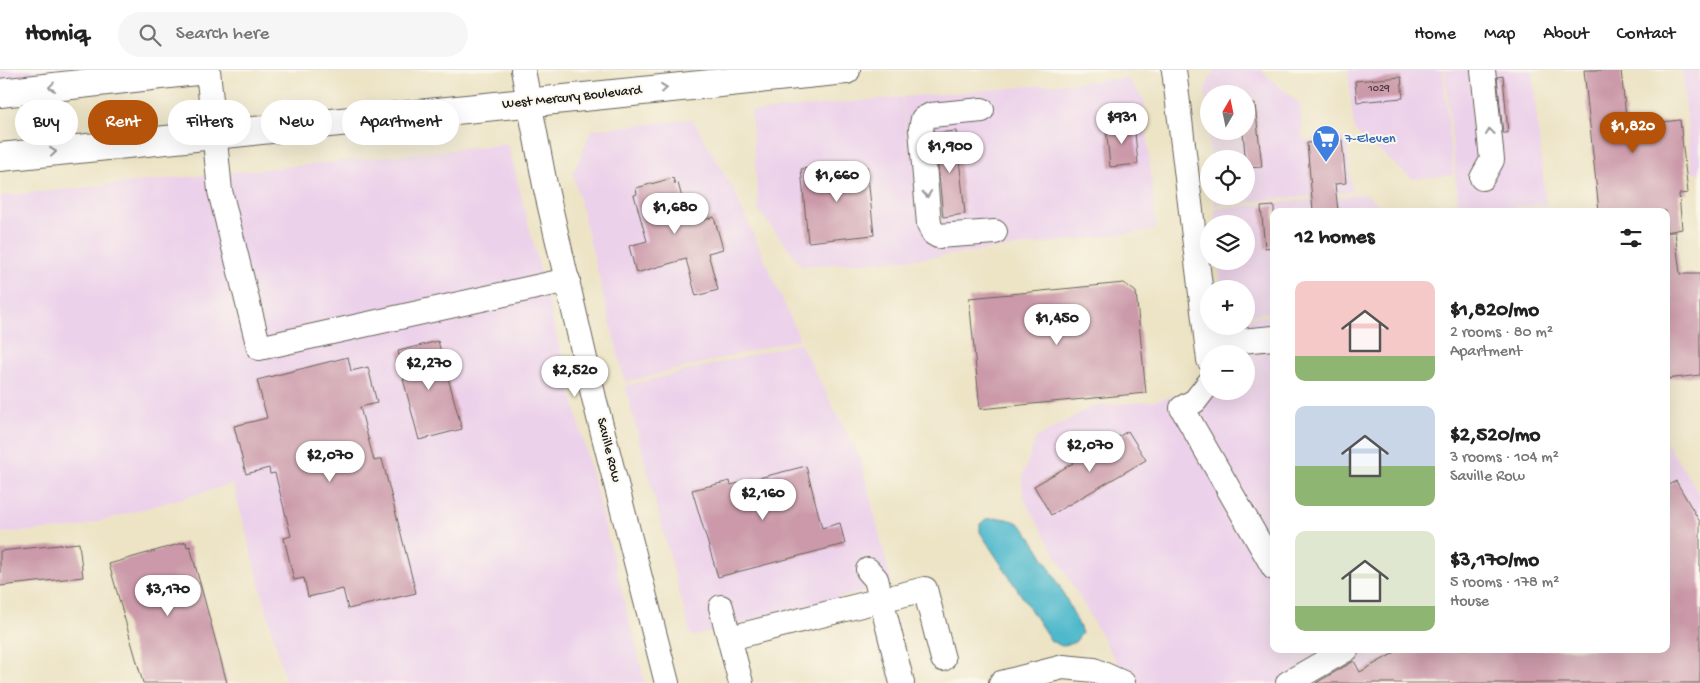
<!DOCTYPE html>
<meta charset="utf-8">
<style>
:root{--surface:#fff;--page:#f6f6f6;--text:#222;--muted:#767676;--line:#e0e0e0;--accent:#b45309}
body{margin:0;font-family:"Gochi Hand",sans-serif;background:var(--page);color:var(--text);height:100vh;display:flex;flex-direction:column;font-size:19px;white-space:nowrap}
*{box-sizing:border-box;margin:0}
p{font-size:16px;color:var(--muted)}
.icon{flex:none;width:28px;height:28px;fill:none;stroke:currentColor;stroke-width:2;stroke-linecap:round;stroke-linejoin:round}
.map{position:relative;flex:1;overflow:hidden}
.drawer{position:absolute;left:1270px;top:138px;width:400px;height:445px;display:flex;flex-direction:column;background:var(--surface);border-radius:10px;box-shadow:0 5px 20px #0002}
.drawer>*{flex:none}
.guide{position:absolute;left:15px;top:30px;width:475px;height:45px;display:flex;gap:10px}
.needle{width:32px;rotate:9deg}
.controls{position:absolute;left:1200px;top:15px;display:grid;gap:10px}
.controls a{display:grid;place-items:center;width:55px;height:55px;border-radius:50%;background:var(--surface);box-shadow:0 5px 20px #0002;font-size:25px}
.price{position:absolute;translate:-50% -42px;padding:0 11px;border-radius:18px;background:#fff;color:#222;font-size:16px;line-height:32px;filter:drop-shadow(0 1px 2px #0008)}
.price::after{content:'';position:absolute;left:50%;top:30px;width:15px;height:11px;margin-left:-8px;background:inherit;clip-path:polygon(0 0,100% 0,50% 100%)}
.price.on{background:var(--accent);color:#fff}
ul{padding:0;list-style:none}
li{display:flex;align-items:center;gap:15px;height:125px;padding:0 25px}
li span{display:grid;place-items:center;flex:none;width:140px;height:100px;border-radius:10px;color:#555}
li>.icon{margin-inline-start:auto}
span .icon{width:60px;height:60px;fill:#fffc;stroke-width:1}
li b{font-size:21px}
h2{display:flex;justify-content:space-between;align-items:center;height:60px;padding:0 25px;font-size:21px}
.pill{padding:0 18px;border-radius:22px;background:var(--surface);box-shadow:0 5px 20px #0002;font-size:18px;line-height:45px}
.pill.on{background:var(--accent);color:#fff}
header{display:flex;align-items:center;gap:30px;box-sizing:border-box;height:70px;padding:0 25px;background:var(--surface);border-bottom:1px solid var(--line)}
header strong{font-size:24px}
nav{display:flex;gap:28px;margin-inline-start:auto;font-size:18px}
.search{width:350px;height:45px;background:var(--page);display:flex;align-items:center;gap:12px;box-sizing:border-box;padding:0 18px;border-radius:28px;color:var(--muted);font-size:19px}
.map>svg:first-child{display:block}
.built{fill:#ecd1ea;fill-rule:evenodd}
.water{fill:#4fb9cc;stroke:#366a74}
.building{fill:#cb99a9}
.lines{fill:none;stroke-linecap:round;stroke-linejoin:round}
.minor-casing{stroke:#656258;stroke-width:26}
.major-casing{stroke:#656258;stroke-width:30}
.minor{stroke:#fff;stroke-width:24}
.major{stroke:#fff;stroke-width:28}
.oneway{stroke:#999}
.labels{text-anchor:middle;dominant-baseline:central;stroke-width:4;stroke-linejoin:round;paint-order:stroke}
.number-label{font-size:11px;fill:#483b3f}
.street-label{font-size:14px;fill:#1c1c1c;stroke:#fbf7ec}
.shop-label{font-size:14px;fill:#366cbe;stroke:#fbf7ec;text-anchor:start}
</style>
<header>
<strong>Homiq</strong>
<div class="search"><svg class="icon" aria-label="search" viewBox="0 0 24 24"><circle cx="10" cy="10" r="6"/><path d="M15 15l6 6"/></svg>Search here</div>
<nav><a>Home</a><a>Map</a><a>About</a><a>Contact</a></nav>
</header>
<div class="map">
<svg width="1700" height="613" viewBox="0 0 1700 613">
<rect width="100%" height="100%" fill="#fbf7ec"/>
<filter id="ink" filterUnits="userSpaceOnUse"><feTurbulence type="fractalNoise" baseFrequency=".02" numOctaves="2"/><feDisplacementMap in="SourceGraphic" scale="10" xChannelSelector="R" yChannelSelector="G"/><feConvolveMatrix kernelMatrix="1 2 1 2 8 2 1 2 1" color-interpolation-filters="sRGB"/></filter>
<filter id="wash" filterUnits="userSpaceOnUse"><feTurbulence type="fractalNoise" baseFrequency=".0096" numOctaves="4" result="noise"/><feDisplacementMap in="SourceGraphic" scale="20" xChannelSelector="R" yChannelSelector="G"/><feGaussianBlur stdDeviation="1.12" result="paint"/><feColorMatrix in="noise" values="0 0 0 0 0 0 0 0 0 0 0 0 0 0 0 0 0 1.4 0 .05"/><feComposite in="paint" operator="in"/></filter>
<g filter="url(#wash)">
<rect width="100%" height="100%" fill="#ede4c6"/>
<path class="built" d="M0 0H212L0 23Z
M1215 0H1260L1300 34 1303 70 1346 67 1352 122 1215 135 1214 126H1246V89H1211L1205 18ZM1209 24H1246V61H1209Z
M1348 0H1443L1453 105 1412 109 1354 60Z
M1445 0H1532L1546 135 1459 141Z
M1682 0H1700V102H1692Z
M1127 8 1144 30 1156 160 914 189 802 196 759 141 751 42 902 27 911 139 903 27Z
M692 49 733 119 800 269 625 312 573 104 591 60Z
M508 74 645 613H286L233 414 76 458 0 463V126Z
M1366 124 1386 141H1274V242L1246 245V219H1221L1219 191H1246V154H1216L1215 139Z
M1274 245V579H1666V372L1700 425V613H1128L1023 427 1022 408 1036 368 1093 336 1154 331 1188 322 1246 321V284H1224L1222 256H1246V248Z
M800 273 860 388 892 514 691 567 625 316Z"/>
<path class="water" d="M999 448C1007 449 1015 450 1021 455 1035 468 1075 543 1082 563L1075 572 1062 576 1051 571 980 462V454L986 449Z"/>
<g id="blocks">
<path class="building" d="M1584 0H1621L1627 56 1680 50 1688 123 1679 124 1682 159 1666 162V141H1599Z
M1503 6 1508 63H1503L1497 7Z
M1401 7 1403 28 1357 32 1355 11Z
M1246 34H1255L1262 97 1246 98 1243 61H1246Z
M1134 53 1138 94 1110 97 1106 56Z
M956 61 965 144 943 147 935 63Z
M1342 70 1346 113 1335 114 1338 141H1313L1307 73Z
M863 94V97H867L874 165 808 172 801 99Z
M673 108 675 114 678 113 689 154 714 147 723 179 708 183 718 220 696 226 686 189 636 203 629 176 647 171 634 125 637 124 636 118Z
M1274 136V177L1265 178 1261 137Z
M1666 162H1675L1680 204H1700V305L1666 309Z
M1124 213 1136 222 1146 323 980 339 969 228Z
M438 271 462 359 419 370 403 309H405L398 281Z
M348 287 351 301 368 297 377 333 360 337 374 391 382 389 416 523 348 539 343 519 308 527 304 508 294 510 284 468 291 466 275 403 270 404 269 398 246 404 234 356 267 348 257 310Z
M1128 361 1146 390 1051 445 1034 416 1073 393 1071 390 1088 381 1090 384Z
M806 396 822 458 840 453 845 474 718 507 692 420 730 411 731 415Z
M1676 411 1700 452V613H1316L1354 591 1360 602 1394 583 1395 579H1666V416Z
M186 472 187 477 190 476 227 613H143L109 494Z
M79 473 83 507 0 516V481Z"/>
</g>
</g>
<g filter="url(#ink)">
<use href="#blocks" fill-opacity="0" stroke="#656258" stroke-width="1"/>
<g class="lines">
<defs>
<path id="minor" d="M208 0 220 121 259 278 568 210
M523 0 545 115 594 328 667 613
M1174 0 1207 274
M982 40 931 45 923 49 921 59 929 154 933 163 938 166 995 162
M1482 108 1492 90 1483 0
M1209 290 1207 274 1274 268
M1209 313 1195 331 1182 338 1274 498
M868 500 876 509 902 613
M721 537 741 613
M730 568 925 519 943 589
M1001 613 1063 597 1094 600 1123 613
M1288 613 1347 579"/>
<path id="major" d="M0 23 205 0
M0 87 846 0"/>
</defs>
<use href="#minor" class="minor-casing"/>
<use href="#major" class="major-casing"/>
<use href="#minor" class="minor"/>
<use href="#major" class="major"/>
</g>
<defs><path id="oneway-chevron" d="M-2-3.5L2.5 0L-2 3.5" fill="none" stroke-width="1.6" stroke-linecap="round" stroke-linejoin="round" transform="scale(1.25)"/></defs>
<g class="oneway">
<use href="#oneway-chevron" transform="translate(52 17) rotate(173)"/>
<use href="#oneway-chevron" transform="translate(664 18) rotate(-6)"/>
<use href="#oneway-chevron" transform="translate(1490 62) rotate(-96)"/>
<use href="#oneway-chevron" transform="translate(53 82) rotate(-6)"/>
<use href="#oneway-chevron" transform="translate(927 124) rotate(85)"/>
</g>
</g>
<defs>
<symbol id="supermarket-pin" viewBox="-11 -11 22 30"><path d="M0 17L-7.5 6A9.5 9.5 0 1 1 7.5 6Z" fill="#3f7fe0" stroke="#fbf7ec"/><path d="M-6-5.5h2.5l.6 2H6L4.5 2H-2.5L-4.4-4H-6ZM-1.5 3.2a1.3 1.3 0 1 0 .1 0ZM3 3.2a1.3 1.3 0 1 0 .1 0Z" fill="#fff"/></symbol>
</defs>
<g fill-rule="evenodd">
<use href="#supermarket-pin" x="1310" y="53" width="32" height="43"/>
</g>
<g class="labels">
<g class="number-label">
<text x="1379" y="19">1029</text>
</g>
<g class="street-label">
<text transform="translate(572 28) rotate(-6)">West Mercury Boulevard</text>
<text transform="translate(608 380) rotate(76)">Saville Row</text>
</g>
<g class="shop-label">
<text x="1345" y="69">7-Eleven</text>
</g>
</g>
</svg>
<div class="controls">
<a><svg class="needle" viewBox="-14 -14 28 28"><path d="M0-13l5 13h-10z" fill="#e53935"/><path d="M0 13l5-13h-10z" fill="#767676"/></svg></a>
<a><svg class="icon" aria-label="locate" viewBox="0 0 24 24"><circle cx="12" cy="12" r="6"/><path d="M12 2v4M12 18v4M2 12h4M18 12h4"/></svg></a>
<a><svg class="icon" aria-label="layers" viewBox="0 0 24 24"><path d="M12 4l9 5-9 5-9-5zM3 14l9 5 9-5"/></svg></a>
<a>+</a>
<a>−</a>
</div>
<b class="price" style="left:1122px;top:75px">$931</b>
<b class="price on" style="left:1633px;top:84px">$1,820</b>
<b class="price" style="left:950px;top:104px">$1,900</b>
<b class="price" style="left:837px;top:133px">$1,660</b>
<b class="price" style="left:675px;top:165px">$1,680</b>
<b class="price" style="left:1057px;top:276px">$1,450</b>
<b class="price" style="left:429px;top:321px">$2,270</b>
<b class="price" style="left:575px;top:328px">$2,520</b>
<b class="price" style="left:1090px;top:403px">$2,070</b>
<b class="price" style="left:330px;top:413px">$2,070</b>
<b class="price" style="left:763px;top:451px">$2,160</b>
<b class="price" style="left:168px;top:547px">$3,170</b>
<div class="guide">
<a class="pill">Buy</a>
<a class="pill on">Rent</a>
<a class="pill">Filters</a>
<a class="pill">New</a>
<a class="pill">Apartment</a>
</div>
<section class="drawer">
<h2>12 homes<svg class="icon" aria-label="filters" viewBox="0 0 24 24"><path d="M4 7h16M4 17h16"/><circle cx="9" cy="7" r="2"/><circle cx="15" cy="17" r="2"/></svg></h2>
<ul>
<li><span style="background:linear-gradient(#f6c9c9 75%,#8fb573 0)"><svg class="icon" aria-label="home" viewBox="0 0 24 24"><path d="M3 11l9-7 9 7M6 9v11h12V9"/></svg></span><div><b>$1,820/mo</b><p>2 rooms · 80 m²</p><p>Apartment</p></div></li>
<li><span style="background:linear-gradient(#c9d6e8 60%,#8fb573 0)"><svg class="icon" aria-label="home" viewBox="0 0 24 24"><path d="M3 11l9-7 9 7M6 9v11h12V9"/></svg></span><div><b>$2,520/mo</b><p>3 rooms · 104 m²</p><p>Saville Row</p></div></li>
<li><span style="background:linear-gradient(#dfe7d0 75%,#8fb573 0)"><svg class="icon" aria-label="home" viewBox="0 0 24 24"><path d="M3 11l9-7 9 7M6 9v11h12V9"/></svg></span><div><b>$3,170/mo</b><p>5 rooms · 178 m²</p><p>House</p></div></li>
</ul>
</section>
</div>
